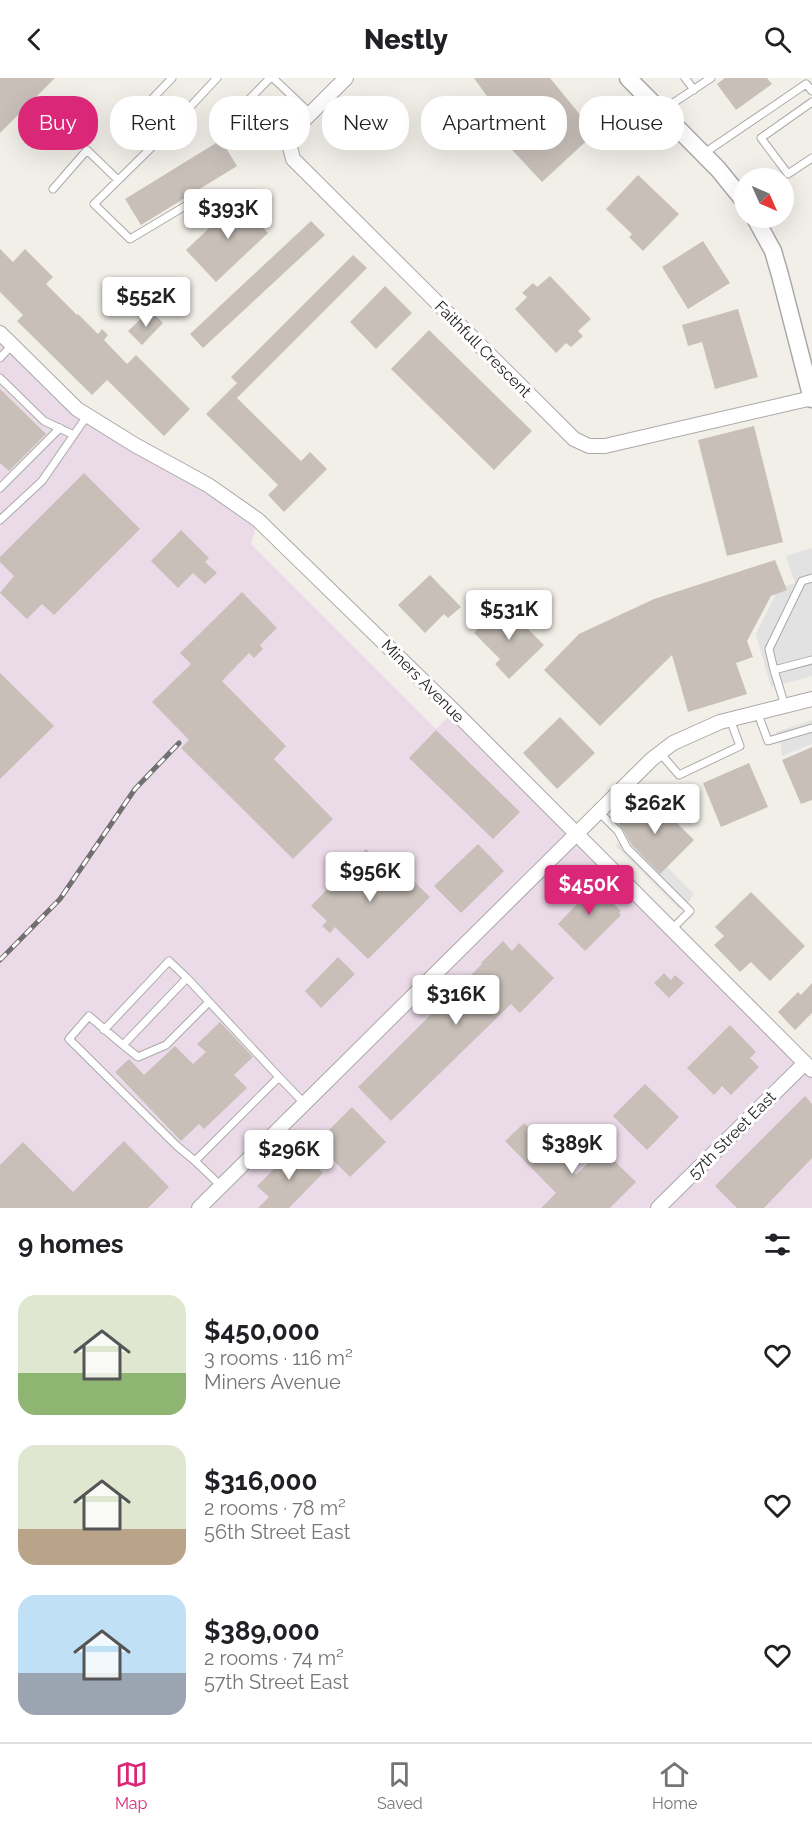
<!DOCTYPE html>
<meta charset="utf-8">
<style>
:root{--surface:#fff;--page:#f2f2f2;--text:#202124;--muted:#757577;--line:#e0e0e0;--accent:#db2777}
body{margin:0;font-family:Raleway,sans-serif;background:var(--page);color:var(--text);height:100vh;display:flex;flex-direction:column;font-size:22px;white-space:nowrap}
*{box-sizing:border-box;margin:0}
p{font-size:20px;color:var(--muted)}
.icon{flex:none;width:33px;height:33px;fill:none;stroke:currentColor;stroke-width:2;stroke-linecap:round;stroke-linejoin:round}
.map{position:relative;height:1130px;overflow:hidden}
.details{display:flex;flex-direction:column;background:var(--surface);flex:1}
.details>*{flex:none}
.hud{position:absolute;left:18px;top:18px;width:777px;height:54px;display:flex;gap:12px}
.needle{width:39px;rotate:135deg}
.tools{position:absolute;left:734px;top:90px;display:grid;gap:12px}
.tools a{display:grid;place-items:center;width:60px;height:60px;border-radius:50%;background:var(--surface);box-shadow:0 6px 24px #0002;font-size:30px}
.price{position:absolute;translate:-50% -51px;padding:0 14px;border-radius:6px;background:#fff;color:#222;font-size:20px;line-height:39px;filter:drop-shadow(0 2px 3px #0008)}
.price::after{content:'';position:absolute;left:50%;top:36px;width:18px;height:14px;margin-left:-9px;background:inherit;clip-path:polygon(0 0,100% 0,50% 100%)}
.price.on{background:var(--accent);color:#fff}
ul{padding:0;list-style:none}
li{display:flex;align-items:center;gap:18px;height:150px;padding:0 18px}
li span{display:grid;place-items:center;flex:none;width:168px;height:120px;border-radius:18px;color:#555}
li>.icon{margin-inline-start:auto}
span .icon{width:72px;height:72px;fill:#fffc;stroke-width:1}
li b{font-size:26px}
h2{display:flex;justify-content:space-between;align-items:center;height:72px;padding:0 18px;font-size:26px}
.pill{padding:0 21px;border-radius:24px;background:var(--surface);box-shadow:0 6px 24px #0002;font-size:21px;line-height:54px}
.pill.on{background:var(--accent);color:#fff}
header{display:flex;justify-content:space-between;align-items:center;height:78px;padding:0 18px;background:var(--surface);font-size:27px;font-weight:800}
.menu{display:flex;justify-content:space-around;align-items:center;height:84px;border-top:2px solid var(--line);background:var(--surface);font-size:16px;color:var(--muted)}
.menu a{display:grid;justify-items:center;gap:3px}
.menu .on{color:var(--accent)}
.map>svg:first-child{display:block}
.industrial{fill:#ebdbe8}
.parking{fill:#e2e2e2}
.building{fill:#c7bfb8}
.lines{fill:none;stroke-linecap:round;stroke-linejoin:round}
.service-casing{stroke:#a9a9a9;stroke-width:9}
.minor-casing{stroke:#a9a9a9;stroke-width:16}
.tertiary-casing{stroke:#a9a9a9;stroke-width:19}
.service{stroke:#fff;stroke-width:7}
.minor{stroke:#fff;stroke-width:14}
.tertiary{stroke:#fff;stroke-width:16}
.rail-casing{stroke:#707070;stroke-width:5}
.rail{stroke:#fff;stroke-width:3;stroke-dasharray:9;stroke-linecap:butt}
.labels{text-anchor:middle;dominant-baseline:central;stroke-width:6;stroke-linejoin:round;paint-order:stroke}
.street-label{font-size:16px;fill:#222;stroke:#fff}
</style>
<header><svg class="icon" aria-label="back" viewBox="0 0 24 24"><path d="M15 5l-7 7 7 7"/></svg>Nestly<svg class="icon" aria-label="search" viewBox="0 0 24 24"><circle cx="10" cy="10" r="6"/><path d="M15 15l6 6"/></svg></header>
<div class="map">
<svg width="812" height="1130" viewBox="0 0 812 1130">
<rect width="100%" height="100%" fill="#f2efe9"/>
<path class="industrial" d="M0 255 77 331 258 442 251 466 436 651 454 633 812 992V1130H0Z"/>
<path class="parking" d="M812 470V598L771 609 756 556 778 511 795 505 786 478Z
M812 642V666L782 678 780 661 776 654Z
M630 752 694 816 685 828 679 831 615 767 623 762Z"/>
<path class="building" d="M0 0H55L0 55Z
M474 0H550L595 55 542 104 487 45 498 34Z
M725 0H767L772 6 736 32 717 6Z
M221 62 237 88 141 147 125 121Z
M638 97 679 136 643 173 629 159 632 156 606 131Z
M240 121 264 145 261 148 268 155 216 204 186 172Z
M311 143 325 157 203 270 190 256Z
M703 163 730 205 688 231 662 189Z
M0 171 13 184 25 171 53 199 46 206 77 237 78 236 98 256 102 251 108 257 104 262 127 286 136 277 190 331 164 358 107 302 92 317 17 243 23 237 0 214Z
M353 177 367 190 237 320 301 383 310 374 327 391 284 434 268 417 278 407 206 336 237 305 231 299Z
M550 198 591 241 578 253 583 258 571 269 566 265 556 275 515 231 527 219 522 215 533 205 537 209Z
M385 208 412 235 376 271 350 244Z
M738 231 758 299 715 311 702 264 688 268 682 247Z
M151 233 163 245 142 267 128 253 145 237 146 238Z
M429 252 532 353 494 392 391 291Z
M0 311 46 356 9 393 0 385Z
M754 348 783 464 727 478 698 362Z
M84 395 140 451 54 537 42 526 27 541 0 515 14 498 0 484V479Z
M181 452 209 480 205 484 217 495 205 506 193 495 178 510 151 483Z
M775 482 787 512 771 518 747 563 753 579 736 585 747 616 688 634 672 577 600 648 544 592 579 556 654 521Z
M430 497 461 529 448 540 444 536 425 555 398 527Z
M242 514 277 550 260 567 263 571 254 580 249 575 222 603 286 668 274 681 333 741 293 781 181 670 189 662 152 624 191 586 180 575Z
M503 526 544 567 509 601 495 586 500 581 474 555Z
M0 595 54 648 0 701Z
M560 639 595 675 557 711 523 675Z
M436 652 520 734 493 761 409 680Z
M812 669V722L801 726 782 682Z
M749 685 768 729 721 749 703 705Z
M645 720 652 727 656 724 694 762 660 796 632 767 619 746Z
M478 766 504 793 461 835 434 808Z
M366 771 389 794 397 787 430 819 368 881 335 849 330 855 322 848 327 843 311 828Z
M590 800 598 807 596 812 605 822 609 821 621 833 619 835 621 837 585 873 558 846 579 824 572 817Z
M751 814 805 868 770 903 751 884 740 894 714 867 724 858 715 849Z
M503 863 512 873 519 865 554 900 520 935 511 926 391 1043 358 1009 482 886 481 885Z
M338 879 355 896 321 930 305 913Z
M664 895 671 902 675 897 684 905 669 920 654 905Z
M812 905V935L795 952 778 934 798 914 801 917Z
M220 944 253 979 234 997 247 1010 204 1051 199 1046 181 1063 115 994 129 981 144 997 175 968 193 986 206 974 197 966Z
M730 947 756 974 750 980 759 989 731 1017 722 1008 714 1017 687 990Z
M645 1006 679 1039 647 1072 613 1038Z
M805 1018 812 1026V1080L764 1130H737L715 1108Z
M352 1029 386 1064 350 1099 316 1065Z
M524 1045 576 1097 602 1071 636 1104 610 1130H541L556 1115 505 1063Z
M124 1063 169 1109 148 1130H0V1087L23 1064 73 1114Z
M296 1069 323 1095 289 1130H258L269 1119 257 1108Z"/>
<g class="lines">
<defs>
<path id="service" d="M172 0 137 37 161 60 217 0
M270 0 229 42C245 59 266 62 289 65
M273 0 310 35
M685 0 694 12
M812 24 761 60 788 96 812 80
M661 33 711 0
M161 60 94 126 130 161 187 127
M703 76 806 6 812 13
M53 111 87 72 118 102
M0 280 12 267
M0 300 44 343 74 357
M0 410 60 350
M0 442 42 403 87 338
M774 592 769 571 802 503 812 500
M785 628 774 592 812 582
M758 636 768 663 812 650
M660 675 679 697 740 668 730 641
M599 734 618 753 627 770 690 833 671 852
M187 900 279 999
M104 952 169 883 187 900 123 967 89 938 69 961 177 1068 195 1083
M123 967 138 979 166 967 209 924
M221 1108 195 1083 279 999 304 1025"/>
<path id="minor" d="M346 0 296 50 289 65 293 81 574 361 589 368H605L812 320
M0 255 77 331 135 367 208 407 258 442 454 633 812 992
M199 1130 652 681 673 665 720 644 812 621
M658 1130 805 985"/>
<path id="tertiary" d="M628 0 718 91 744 123
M755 140 773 173 780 197 812 321"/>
</defs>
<use href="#service" class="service-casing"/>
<use href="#minor" class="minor-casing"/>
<use href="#tertiary" class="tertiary-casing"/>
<use href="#service" class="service"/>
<use href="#minor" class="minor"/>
<use href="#tertiary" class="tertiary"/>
<defs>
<path id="rail" d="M0 882 60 821 135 711 179 665"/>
</defs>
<use href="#rail" class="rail-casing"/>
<use href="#rail" class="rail"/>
</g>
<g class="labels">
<g class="street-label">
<text transform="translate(483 271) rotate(45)">Faithfull Crescent</text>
<text transform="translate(423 603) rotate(45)">Miners Avenue</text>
<text transform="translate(732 1057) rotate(-45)">57th Street East</text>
</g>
</g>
</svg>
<div class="tools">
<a><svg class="needle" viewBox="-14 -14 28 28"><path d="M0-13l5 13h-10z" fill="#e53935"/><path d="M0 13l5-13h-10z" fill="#757577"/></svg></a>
</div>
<b class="price" style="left:228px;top:162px">$393K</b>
<b class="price" style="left:146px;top:250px">$552K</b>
<b class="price" style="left:509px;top:563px">$531K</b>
<b class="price" style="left:655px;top:757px">$262K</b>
<b class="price" style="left:370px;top:825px">$956K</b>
<b class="price on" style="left:589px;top:838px">$450K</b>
<b class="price" style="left:456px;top:948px">$316K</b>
<b class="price" style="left:572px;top:1097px">$389K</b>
<b class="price" style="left:289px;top:1103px">$296K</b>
<div class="hud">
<a class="pill on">Buy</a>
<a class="pill">Rent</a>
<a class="pill">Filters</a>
<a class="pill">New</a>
<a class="pill">Apartment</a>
<a class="pill">House</a>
</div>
</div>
<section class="details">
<h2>9 homes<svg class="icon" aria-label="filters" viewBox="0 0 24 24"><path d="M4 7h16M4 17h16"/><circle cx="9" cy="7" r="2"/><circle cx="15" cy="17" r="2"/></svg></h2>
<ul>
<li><span style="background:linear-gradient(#dfe7d0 65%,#8fb573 0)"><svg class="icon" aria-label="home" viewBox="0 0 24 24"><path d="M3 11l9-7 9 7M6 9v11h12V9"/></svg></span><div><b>$450,000</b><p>3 rooms · 116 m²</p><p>Miners Avenue</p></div><svg class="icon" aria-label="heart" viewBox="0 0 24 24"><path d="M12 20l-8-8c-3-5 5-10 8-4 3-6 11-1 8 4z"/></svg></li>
<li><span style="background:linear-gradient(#dfe7d0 70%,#b9a48a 0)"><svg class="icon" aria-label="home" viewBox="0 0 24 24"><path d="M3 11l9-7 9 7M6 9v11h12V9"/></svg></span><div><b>$316,000</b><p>2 rooms · 78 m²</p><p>56th Street East</p></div><svg class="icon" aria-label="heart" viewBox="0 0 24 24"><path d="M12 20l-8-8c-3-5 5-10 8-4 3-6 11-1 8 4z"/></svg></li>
<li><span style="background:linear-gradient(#bfe0f5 65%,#9aa5b1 0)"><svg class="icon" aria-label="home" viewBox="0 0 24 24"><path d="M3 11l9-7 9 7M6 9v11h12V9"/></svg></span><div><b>$389,000</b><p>2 rooms · 74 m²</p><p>57th Street East</p></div><svg class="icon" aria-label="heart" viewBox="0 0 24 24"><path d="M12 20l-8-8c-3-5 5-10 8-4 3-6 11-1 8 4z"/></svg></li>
</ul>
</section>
<nav class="menu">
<a class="on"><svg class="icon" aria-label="map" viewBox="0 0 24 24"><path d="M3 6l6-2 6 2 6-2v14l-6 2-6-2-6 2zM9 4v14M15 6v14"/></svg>Map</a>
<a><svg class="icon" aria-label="saved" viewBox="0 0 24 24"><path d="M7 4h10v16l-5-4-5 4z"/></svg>Saved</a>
<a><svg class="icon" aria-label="home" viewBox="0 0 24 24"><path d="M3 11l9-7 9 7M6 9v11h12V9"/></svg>Home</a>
</nav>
